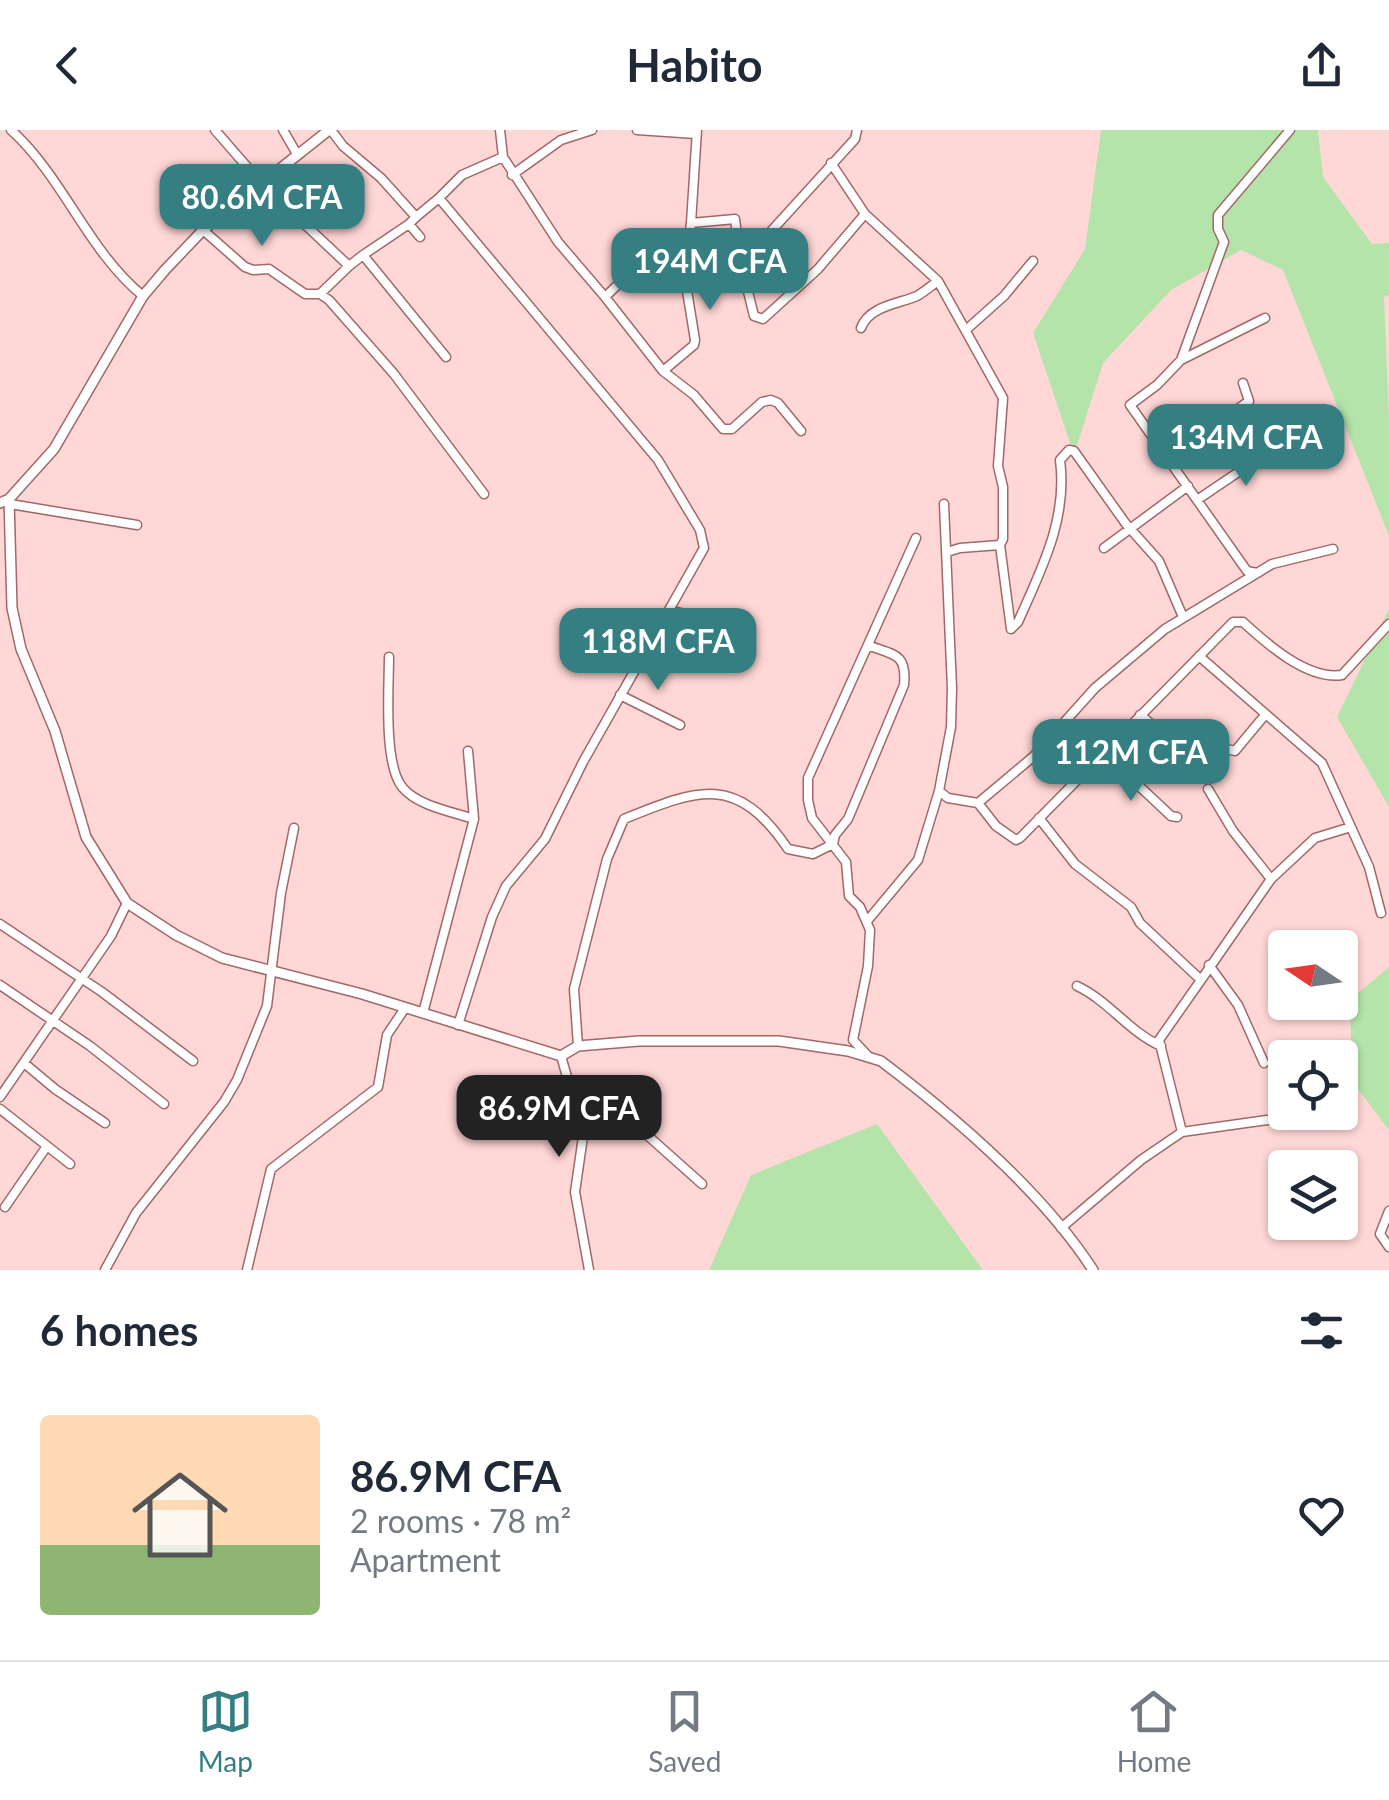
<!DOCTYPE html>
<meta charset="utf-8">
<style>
:root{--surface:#fff;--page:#f2f2f3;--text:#1f2937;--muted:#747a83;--line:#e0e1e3;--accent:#357e82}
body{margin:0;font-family:Lato,sans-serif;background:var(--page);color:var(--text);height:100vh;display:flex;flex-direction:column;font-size:38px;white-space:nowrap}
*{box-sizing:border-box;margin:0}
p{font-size:32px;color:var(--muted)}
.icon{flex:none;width:55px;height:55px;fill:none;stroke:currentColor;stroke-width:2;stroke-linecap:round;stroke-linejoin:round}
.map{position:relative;height:1140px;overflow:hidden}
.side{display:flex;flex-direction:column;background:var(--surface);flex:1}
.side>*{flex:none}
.needle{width:65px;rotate:283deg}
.fabs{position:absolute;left:1268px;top:800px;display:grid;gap:20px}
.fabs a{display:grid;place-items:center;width:90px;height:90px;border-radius:10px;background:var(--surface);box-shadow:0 2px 8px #0004;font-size:50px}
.price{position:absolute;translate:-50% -85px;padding:0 22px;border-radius:20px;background:var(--accent);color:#fff;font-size:32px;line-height:65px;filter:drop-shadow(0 2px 5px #0008)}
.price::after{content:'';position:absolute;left:50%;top:60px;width:30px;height:22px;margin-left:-15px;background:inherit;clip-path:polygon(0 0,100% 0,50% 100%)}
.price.current{background:#222;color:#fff}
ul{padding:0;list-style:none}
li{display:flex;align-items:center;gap:30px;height:250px;padding:0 40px}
li span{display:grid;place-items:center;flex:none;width:280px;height:200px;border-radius:10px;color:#555}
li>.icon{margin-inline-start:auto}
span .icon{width:120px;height:120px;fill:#fffc;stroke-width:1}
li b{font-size:42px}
h2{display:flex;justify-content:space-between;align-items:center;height:120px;padding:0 40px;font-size:42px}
header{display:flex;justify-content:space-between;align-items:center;height:130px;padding:0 40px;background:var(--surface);font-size:45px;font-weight:700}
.tab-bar{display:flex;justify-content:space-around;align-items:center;height:140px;border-top:2px solid var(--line);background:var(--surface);font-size:28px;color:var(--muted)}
.tab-bar a{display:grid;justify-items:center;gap:5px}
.tab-bar .current{color:var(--accent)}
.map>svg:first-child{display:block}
.green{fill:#b5e4aa}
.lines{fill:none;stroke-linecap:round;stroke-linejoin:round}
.minor-casing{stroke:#a16868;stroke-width:11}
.tertiary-casing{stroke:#a16868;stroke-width:12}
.minor{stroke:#fff;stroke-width:8}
.tertiary{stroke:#fff;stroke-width:9}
</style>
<header><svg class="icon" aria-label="back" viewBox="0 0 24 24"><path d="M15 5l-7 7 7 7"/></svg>Habito<svg class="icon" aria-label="share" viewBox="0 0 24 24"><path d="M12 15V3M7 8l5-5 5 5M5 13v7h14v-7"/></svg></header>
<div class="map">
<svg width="1389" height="1140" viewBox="0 0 1389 1140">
<rect width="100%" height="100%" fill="#ffd7d6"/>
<path class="green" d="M1101 0H1318L1323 47 1372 114 1389 113V165L1384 167 1389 289V406L1283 140 1241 120 1171 160 1103 233 1074 325 1033 203 1085 119Z
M1389 479V677L1337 587Z
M1389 837V998L1388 999 1352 951 1350 870Z
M877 994 983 1140H709L751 1045Z"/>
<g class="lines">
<defs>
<path id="minor" d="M11 0C64 48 87 120 143 166
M215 0 262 54 349 136 363 125 446 227
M283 0 297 24
M331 0 343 16 381 48 416 87 409 94
M500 0 503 27
M637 0 696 4
M697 0 691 93 735 89 740 129
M857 0 855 9 763 110 740 129 754 186 763 189 818 139 865 84 938 151 1003 268 998 336 1003 357V409L1000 415 1011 499 1018 492C1041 440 1068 389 1060 330L1069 320 1074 321 1126 394 1159 431 1183 487
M831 33 865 84
M512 45 561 10 592 0
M439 68 462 45 503 27 558 112 605 167
M416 87 439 68 658 330 700 400 704 418 583 632 545 709 506 756 492 787 458 895
M203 100 245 137 253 140 269 139 305 164H320
M363 125 409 94 420 107
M638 135 605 167 663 241 694 265 723 299H732L762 272 771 270 778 273 801 301
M349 136 320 164 329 170 394 244 484 364
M861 198C869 176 898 174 917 166 924 162 931 156 938 151
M967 199 1004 166 1033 131
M1181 230 1265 188
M663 241 694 215 695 210 684 142 691 93
M1169 328 1249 271 1243 253
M1197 370 1268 322 1281 319
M10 374 137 395
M1104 418 1188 356
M947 422 960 418 1000 415
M1257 443 1247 441 1130 275 1157 255 1181 230 1224 112 1218 99V85L1290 0
M671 480 707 491
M1199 526 1322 633 1369 737 1381 783
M389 527C389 557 383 636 403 658 418 676 453 682 474 689
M620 565 680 595
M1140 585 1164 604 1235 621 1265 585
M1103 622 1171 686 1177 687
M1208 659 1233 701 1271 749
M939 661 951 597 952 558 944 374
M978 673 996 696 1016 710 1020 708 1233 492H1243C1267 514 1307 550 1342 545L1389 494
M1039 688 1075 734 1131 777 1140 793 1201 850 1159 910 1182 1002 1141 1030 1061 1098
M868 790 918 730 939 661 948 668 978 673 1034 626 1095 558 1165 499 1272 434 1333 419
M0 794 102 862 193 931
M1209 835 1238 875 1264 933
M1201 850 1271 749 1315 708 1351 697
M0 855 90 916 164 974
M1077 856C1109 871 1129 902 1161 916
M423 883 474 689 468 621
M578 916 574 859 607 729 624 689C700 658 737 644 788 719L813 724 833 714 835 705 848 689 904 555C907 524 895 525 870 516
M867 925 853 910 868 836 870 800 860 777 849 766 846 732 812 688 808 670V648L916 408
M561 926 570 957 586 970 587 979 575 1062 589 1140
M24 933 55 959 105 993
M0 967 111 806 127 773
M586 970 647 1005 702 1054
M0 979 70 1034
M1182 1002 1267 990 1343 985
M5 1077 47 1016
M1389 1081 1380 1104 1389 1117
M105 1140 136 1083 224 972 237 950 267 876 281 763 294 698
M247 1140 271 1039 378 957 387 905 405 878"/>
<path id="tertiary" d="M9 369 12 478 21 519 55 601 86 707 127 773 176 805 222 828 362 864 561 926 578 916 639 911H779L848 921 881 931C955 987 1042 1061 1093 1140
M0 373 9 369 54 319 143 166 165 140 203 100 329 0"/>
</defs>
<use href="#minor" class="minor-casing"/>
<use href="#tertiary" class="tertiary-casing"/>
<use href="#minor" class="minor"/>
<use href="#tertiary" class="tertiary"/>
</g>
</svg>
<div class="fabs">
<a><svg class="needle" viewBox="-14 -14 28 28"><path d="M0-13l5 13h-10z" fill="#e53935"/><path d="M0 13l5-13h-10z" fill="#747a83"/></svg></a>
<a><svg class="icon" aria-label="locate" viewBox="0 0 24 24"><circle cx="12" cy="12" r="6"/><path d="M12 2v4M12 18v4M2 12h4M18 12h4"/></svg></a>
<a><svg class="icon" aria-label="layers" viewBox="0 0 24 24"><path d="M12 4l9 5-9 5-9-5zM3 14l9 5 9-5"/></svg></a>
</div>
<b class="price" style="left:262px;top:119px">80.6M CFA</b>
<b class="price" style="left:710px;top:183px">194M CFA</b>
<b class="price" style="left:1246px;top:359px">134M CFA</b>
<b class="price" style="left:658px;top:563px">118M CFA</b>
<b class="price" style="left:1131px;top:674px">112M CFA</b>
<b class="price current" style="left:559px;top:1030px">86.9M CFA</b>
</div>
<section class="side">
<h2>6 homes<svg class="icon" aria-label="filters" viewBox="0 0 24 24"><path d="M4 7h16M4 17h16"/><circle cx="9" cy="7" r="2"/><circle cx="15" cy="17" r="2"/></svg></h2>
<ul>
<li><span style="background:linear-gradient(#ffd9b3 65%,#8fb573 0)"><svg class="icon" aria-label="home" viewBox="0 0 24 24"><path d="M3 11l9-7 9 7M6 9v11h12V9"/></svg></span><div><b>86.9M CFA</b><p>2 rooms · 78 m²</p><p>Apartment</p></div><svg class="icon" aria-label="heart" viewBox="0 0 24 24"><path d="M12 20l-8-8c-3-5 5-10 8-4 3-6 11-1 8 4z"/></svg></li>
</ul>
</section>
<nav class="tab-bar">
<a class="current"><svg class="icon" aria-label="map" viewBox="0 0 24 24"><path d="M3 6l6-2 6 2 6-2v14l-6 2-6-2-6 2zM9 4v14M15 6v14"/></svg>Map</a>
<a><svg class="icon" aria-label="saved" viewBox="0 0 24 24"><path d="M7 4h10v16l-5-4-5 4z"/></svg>Saved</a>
<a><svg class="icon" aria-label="home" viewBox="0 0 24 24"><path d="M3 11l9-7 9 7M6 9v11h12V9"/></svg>Home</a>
</nav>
